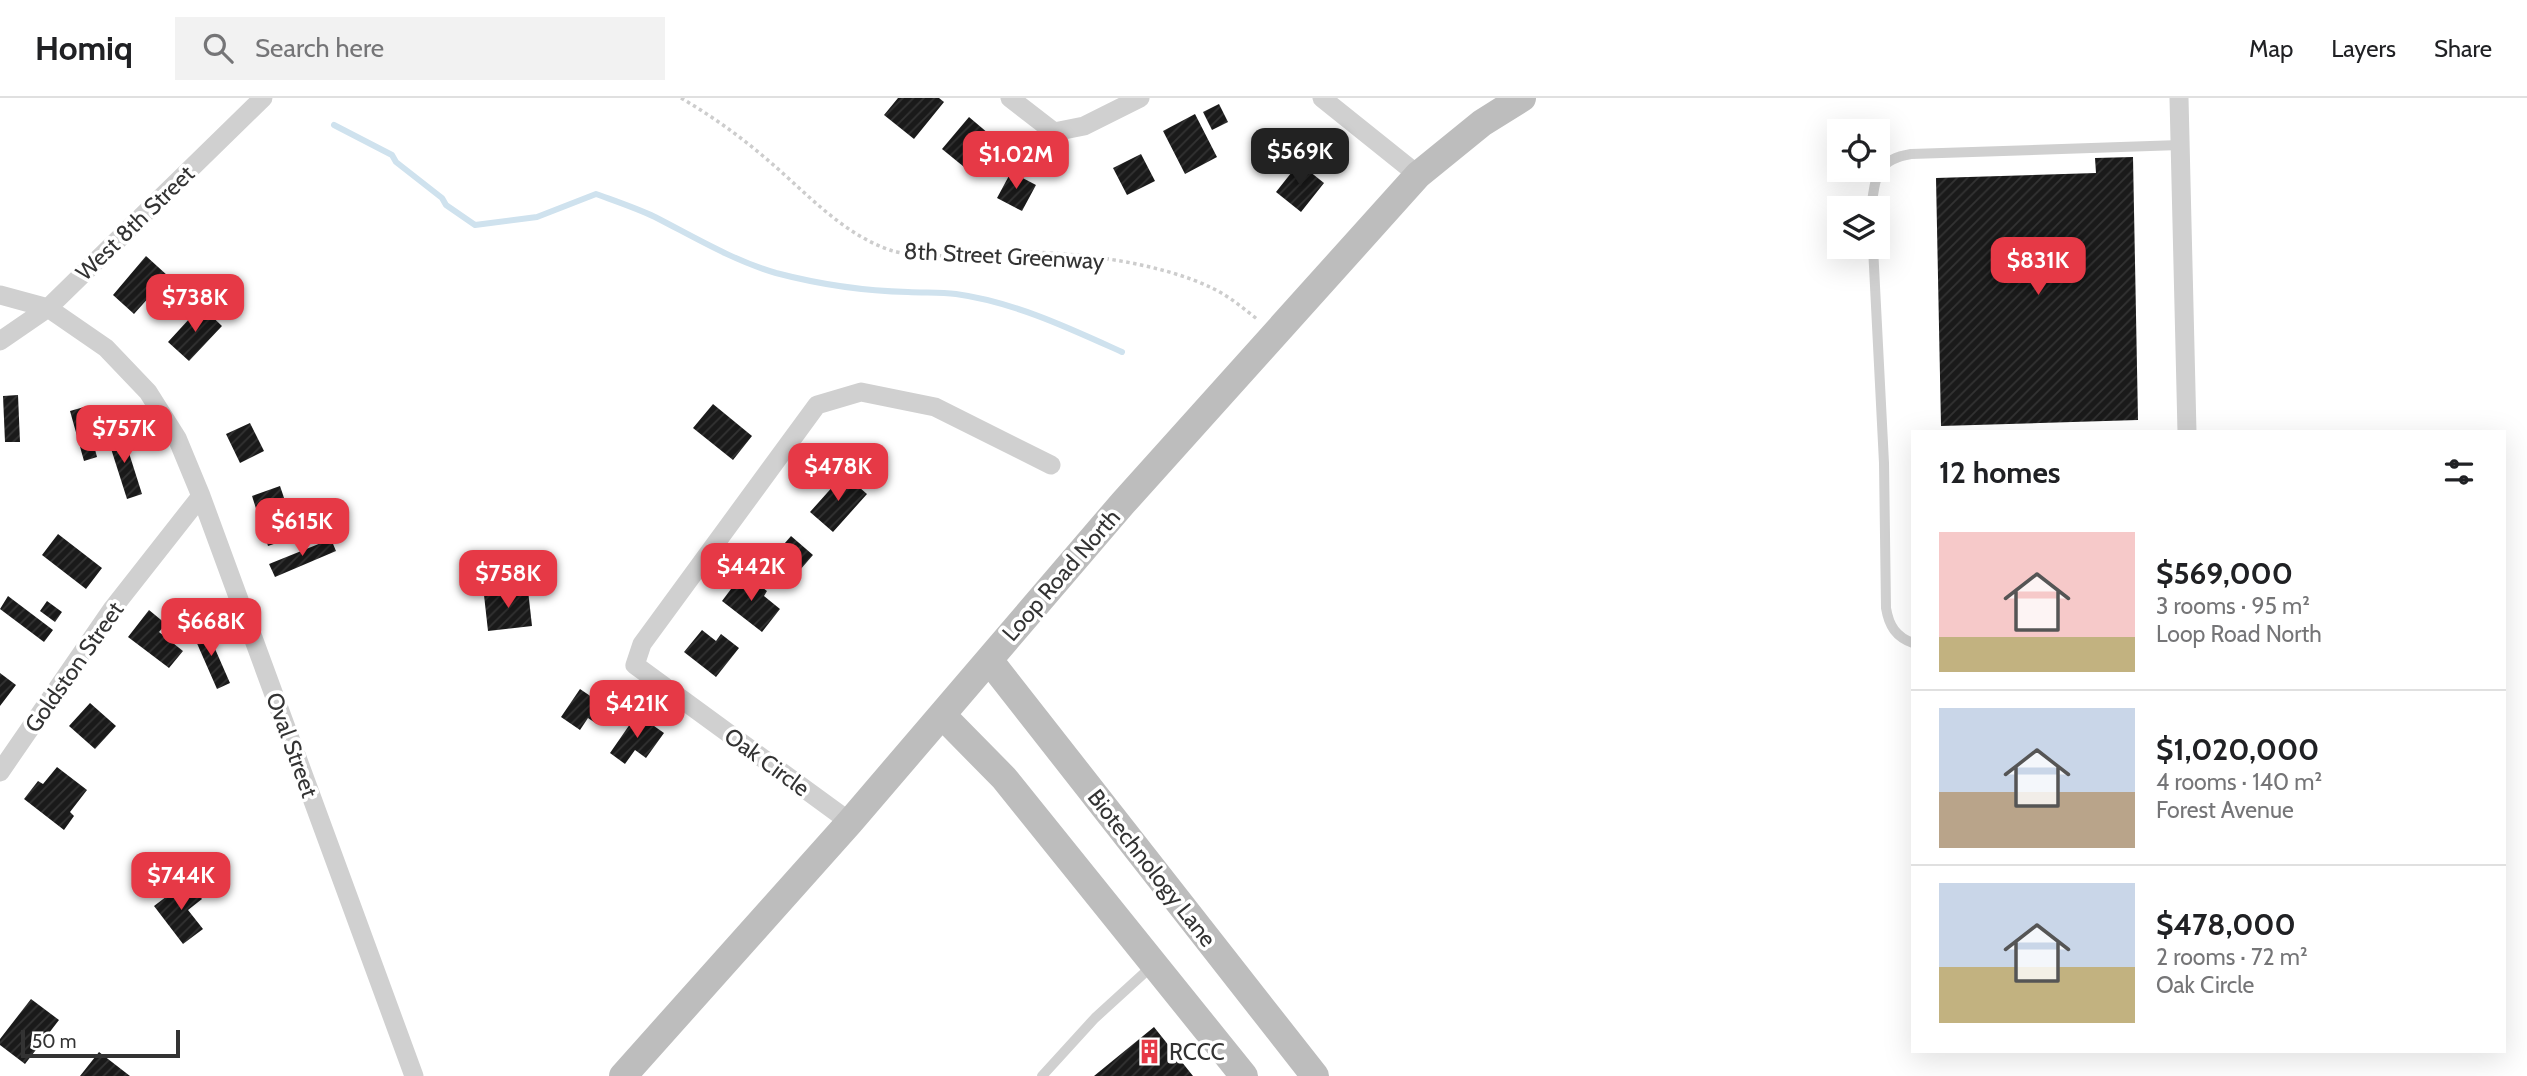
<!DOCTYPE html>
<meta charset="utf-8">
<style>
:root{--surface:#fff;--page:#f2f2f2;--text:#202124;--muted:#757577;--line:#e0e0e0;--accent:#e63946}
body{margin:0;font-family:Cabin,sans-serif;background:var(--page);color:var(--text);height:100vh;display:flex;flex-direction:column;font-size:26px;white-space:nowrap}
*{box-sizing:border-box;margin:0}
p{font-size:23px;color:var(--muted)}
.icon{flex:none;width:38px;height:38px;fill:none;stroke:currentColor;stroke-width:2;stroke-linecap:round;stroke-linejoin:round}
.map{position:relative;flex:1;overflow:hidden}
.drawer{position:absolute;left:1911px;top:332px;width:595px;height:623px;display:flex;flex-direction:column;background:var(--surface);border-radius:0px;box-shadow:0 7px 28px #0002}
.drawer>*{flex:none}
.buttons{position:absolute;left:1827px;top:21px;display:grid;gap:14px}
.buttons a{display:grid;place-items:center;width:63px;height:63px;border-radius:0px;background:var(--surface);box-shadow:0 7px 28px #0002;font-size:35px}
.scale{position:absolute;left:21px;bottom:18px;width:159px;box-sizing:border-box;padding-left:7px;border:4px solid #333;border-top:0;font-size:19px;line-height:24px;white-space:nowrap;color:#333;-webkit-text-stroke:5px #fff;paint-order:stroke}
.price{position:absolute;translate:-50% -60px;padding:0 16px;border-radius:14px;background:var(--accent);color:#fff;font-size:23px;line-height:46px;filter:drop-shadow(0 2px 4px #0008)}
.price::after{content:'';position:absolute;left:50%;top:42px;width:21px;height:16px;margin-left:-10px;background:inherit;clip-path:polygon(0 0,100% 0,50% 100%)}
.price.active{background:#222;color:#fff}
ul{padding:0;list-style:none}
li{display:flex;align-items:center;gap:21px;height:175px;padding:0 28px}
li+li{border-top:2px solid var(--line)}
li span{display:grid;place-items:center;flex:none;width:196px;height:140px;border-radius:0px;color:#555}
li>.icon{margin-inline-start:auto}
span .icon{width:84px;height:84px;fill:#fffc;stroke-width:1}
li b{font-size:30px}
h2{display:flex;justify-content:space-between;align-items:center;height:84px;padding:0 28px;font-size:30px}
header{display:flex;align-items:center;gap:42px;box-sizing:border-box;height:98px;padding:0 35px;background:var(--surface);border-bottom:2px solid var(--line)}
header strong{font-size:33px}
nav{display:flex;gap:38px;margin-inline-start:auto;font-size:24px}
.search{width:490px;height:63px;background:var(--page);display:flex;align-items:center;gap:18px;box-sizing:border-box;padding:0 24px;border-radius:0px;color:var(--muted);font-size:26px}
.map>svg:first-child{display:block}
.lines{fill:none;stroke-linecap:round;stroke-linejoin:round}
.stream{stroke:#cfe2ee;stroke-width:6}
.building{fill:url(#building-hatch)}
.path{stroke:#cdcdcd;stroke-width:3.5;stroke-dasharray:3.5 3.5;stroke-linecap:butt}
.lane{stroke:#d0d0d0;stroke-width:10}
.street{stroke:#d0d0d0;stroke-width:19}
.secondary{stroke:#bdbdbd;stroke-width:28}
.labels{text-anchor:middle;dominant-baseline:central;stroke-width:7;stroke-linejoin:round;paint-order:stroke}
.street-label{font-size:23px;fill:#333;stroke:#fff}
.poi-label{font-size:23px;fill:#333;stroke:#fff;text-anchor:start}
</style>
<header>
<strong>Homiq</strong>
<div class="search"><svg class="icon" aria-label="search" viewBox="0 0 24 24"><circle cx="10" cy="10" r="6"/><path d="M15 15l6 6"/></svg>Search here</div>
<nav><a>Map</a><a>Layers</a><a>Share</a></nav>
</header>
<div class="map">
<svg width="2527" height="978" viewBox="0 0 2527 978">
<defs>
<pattern id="building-hatch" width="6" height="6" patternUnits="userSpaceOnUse" patternTransform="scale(1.75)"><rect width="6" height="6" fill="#1a1a1a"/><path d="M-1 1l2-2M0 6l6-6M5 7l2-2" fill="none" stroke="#333"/></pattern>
</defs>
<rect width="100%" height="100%" fill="#fff"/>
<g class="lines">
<path class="stream" d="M334 27 392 57 396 64 442 100 446 107 475 127 537 119 596 96C615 103 636 110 655 119 694 139 734 163 776 175 818 186 865 193 908 194 924 195 940 194 956 196 1014 204 1069 230 1122 254"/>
</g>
<path class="building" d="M898 0H939L944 4 914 41 884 17Z
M1219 6 1228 24 1212 32 1203 14Z
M1195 16 1217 59 1185 76 1163 33Z
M969 19 995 41 969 73 942 51Z
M1141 56 1155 83 1127 97 1113 70Z
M2133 59 2138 322 1941 328 1936 80 2096 75 2095 60Z
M1299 65 1324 85 1301 114 1276 94Z
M1011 74 1036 87 1022 113 997 100Z
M146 158 168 178 134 216 113 197Z
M201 208 222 228 189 263 168 244Z
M18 297 20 344H5L3 298Z
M713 306 752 338 733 362 693 330Z
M84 309 97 359 84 363 70 313Z
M250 325 264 353 240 365 226 336Z
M122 333 142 396 127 401 107 338Z
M844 376 867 396 833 434 810 414Z
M280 388 297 438 268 448 252 398Z
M58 436 102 470 86 491 42 457Z
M791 438 813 457 793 480 771 461Z
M331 441 336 453 275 479 269 466Z
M743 475 767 493 764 498 780 511 762 534 722 503Z
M528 492 532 528 488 533 484 497Z
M8 498 53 532 44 544 0 511Z
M47 503 62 514 55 524 40 513Z
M149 512 166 526 159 534 183 553 169 570 128 539Z
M205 528 230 585 217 591 192 534Z
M702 532 716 543 721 536 739 550 716 579 684 554Z
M0 575 16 587 0 608Z
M580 591 608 610 597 626 588 620 580 632 561 619Z
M90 605 116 628 95 651 69 628Z
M637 616 664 635 646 660 635 652 625 666 610 655Z
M57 669 87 692 70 714 74 718 64 732 24 701 38 683 43 686Z
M187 783 202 801 188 812 203 831 183 846 154 808Z
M31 901 59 922 25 966 0 947V941Z
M1154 929 1193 978H1094Z
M99 954 130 978H80Z"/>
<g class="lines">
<path class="path" d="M681 0C710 17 737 36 763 58 803 91 840 135 890 152 924 163 971 155 1006 154 1068 153 1158 163 1214 191 1230 199 1243 210 1257 221"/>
<path class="lane" d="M1871 110C1876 79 1875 62 1911 56L2180 47
M1873 149 1884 365 1886 510C1889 528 1896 539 1913 545
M1042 978 1095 920 1152 868"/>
<path class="street" d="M1010 0 1054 34 1084 28 1140 0
M1322 0 1418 77
M2179 0 2187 334
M0 197 48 210 106 250 148 294 177 340 201 398 414 978
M0 243 48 210 263 0
M0 674 113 510 201 398
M850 724 635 567 642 546 817 307 861 294 935 309 1051 367"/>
<path class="secondary" d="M989 562 1315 978
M942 617 1004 680 1244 978
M623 978 850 724 1123 405 1418 77 1482 25 1522 0"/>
</g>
<defs>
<symbol id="building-bare" viewBox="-9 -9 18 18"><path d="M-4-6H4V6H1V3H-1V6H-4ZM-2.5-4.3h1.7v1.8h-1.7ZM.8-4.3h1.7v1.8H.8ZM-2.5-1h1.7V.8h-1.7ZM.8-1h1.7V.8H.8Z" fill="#e63946" stroke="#fff" stroke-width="2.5" paint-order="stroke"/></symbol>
</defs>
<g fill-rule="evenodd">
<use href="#building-bare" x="1132" y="936" width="35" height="35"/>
</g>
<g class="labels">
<g class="street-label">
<text transform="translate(135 125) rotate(-44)">West 8th Street</text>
<text transform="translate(1004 158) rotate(3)">8th Street Greenway</text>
<text transform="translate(1061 477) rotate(-49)">Loop Road North</text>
<text transform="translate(74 569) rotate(-55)">Goldston Street</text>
<text transform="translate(292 647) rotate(70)">Oval Street</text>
<text transform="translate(767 664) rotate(36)">Oak Circle</text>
<text transform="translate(1152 770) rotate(52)">Biotechnology Lane</text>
</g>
<g class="poi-label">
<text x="1169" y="954">RCCC</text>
</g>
</g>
</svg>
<div class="buttons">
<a><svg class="icon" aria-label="locate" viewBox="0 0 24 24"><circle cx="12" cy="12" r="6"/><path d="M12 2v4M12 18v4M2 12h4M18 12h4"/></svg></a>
<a><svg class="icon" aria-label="layers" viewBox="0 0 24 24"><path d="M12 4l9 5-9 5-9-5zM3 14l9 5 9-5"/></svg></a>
</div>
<div class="scale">50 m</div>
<b class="price active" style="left:1300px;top:90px">$569K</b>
<b class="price" style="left:1016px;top:93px">$1.02M</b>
<b class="price" style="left:2038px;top:199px">$831K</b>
<b class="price" style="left:195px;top:236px">$738K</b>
<b class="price" style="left:124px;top:367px">$757K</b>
<b class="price" style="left:838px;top:405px">$478K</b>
<b class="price" style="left:302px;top:460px">$615K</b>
<b class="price" style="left:751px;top:505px">$442K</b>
<b class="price" style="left:508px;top:512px">$758K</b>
<b class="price" style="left:211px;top:560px">$668K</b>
<b class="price" style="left:637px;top:642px">$421K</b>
<b class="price" style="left:181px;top:814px">$744K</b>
<section class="drawer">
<h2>12 homes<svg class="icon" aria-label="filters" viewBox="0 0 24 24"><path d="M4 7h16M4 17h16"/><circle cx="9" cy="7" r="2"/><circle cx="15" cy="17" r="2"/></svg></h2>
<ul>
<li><span style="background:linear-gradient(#f6c9c9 75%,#c2b280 0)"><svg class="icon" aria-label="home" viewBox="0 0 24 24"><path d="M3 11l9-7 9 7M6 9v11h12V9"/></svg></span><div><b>$569,000</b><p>3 rooms · 95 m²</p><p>Loop Road North</p></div></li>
<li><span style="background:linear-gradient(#c9d6e8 60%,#b9a48a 0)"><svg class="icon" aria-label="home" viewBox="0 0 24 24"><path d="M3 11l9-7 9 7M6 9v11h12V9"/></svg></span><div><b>$1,020,000</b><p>4 rooms · 140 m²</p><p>Forest Avenue</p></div></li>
<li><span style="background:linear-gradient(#c9d6e8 60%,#c2b280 0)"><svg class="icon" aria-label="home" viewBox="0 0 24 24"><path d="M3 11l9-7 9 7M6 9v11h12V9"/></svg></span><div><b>$478,000</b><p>2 rooms · 72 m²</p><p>Oak Circle</p></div></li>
</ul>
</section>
</div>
